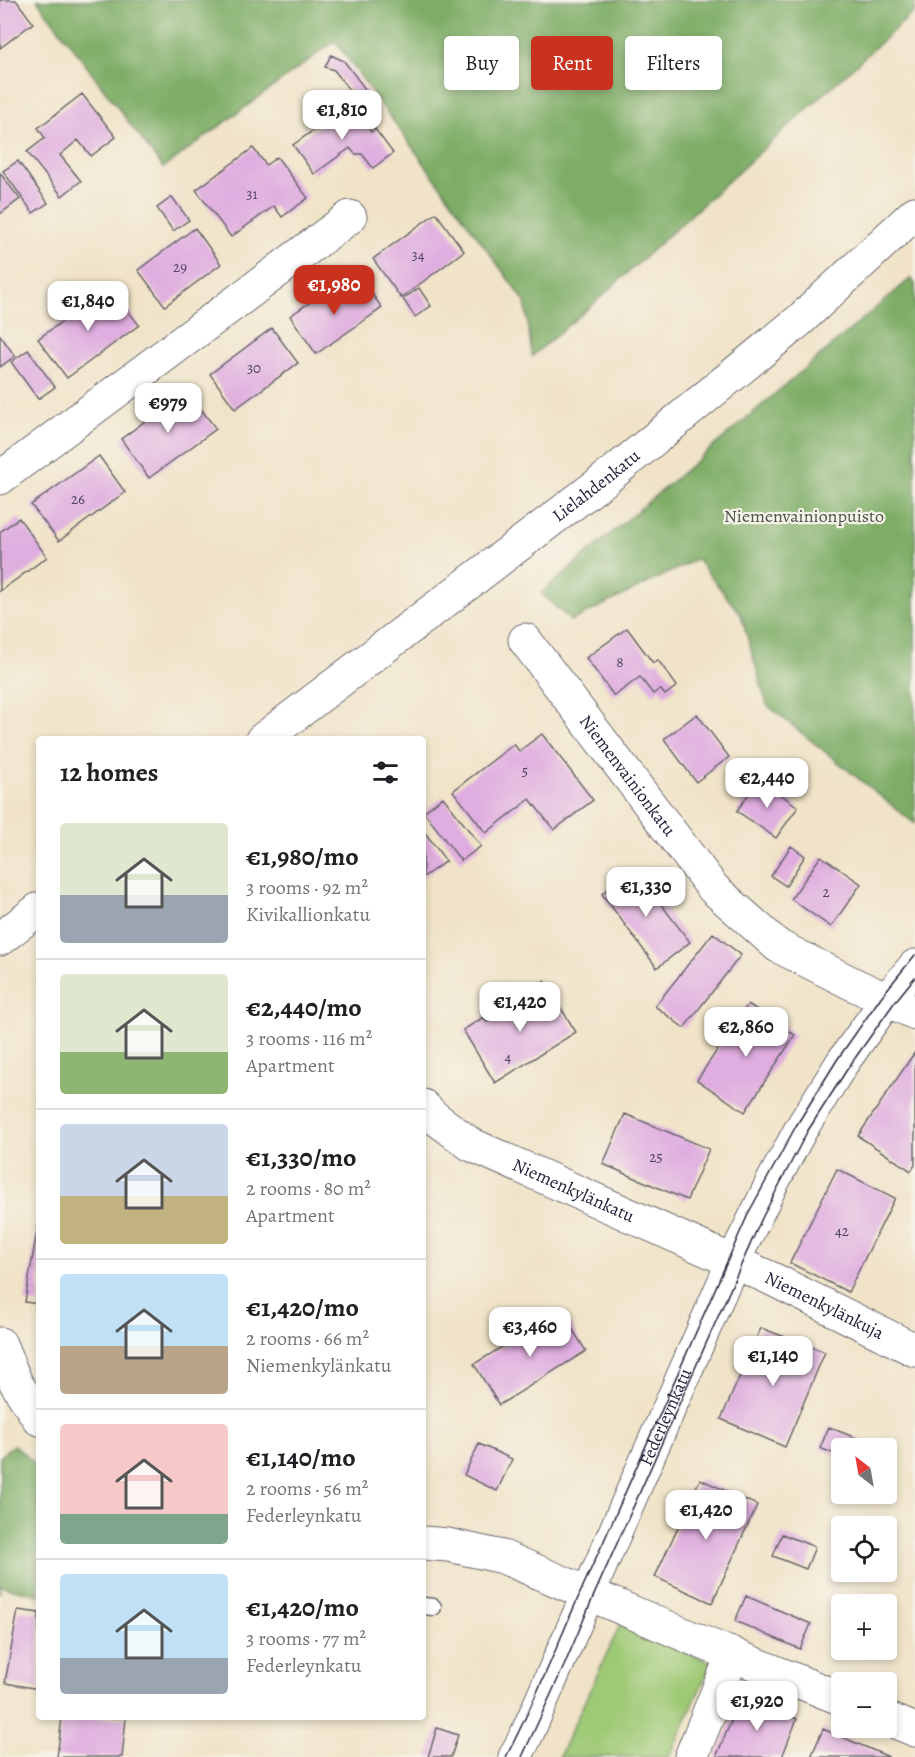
<!DOCTYPE html>
<meta charset="utf-8">
<style>
:root{--surface:#fff;--page:#f6f6f6;--text:#202124;--muted:#757577;--line:#e0e0e0;--accent:#c8321e}
body{margin:0;font-family:Alegreya,serif;background:var(--page);color:var(--text);height:100vh;display:flex;flex-direction:column;font-size:22px;white-space:nowrap}
*{box-sizing:border-box;margin:0}
p{font-size:20px;color:var(--muted)}
.icon{flex:none;width:33px;height:33px;fill:none;stroke:currentColor;stroke-width:2;stroke-linecap:round;stroke-linejoin:round}
.map{position:relative;flex:1;overflow:hidden}
.details{position:absolute;left:36px;top:736px;width:390px;height:984px;display:flex;flex-direction:column;background:var(--surface);border-radius:6px;box-shadow:0 3px 9px #0003}
.details>*{flex:none}
.top-card{position:absolute;left:444px;top:36px;width:381px;height:54px;display:flex;gap:12px}
.needle{width:39px;rotate:329deg}
.buttons{position:absolute;left:831px;top:1438px;display:grid;gap:12px}
.buttons a{display:grid;place-items:center;width:66px;height:66px;border-radius:6px;background:var(--surface);box-shadow:0 3px 9px #0003;font-size:30px}
.price{position:absolute;translate:-50% -51px;padding:0 14px;border-radius:12px;background:#fff;color:#222;font-size:20px;line-height:39px;filter:drop-shadow(0 2px 3px #0008)}
.price::after{content:'';position:absolute;left:50%;top:36px;width:18px;height:14px;margin-left:-9px;background:inherit;clip-path:polygon(0 0,100% 0,50% 100%)}
.price.active{background:var(--accent);color:#fff}
ul{padding:0;list-style:none}
li{display:flex;align-items:center;gap:18px;height:150px;padding:0 24px}
li+li{border-top:2px solid var(--line)}
li span{display:grid;place-items:center;flex:none;width:168px;height:120px;border-radius:6px;color:#555}
li>.icon{margin-inline-start:auto}
span .icon{width:72px;height:72px;fill:#fffc;stroke-width:1}
li b{font-size:26px}
h2{display:flex;justify-content:space-between;align-items:center;height:72px;padding:0 24px;font-size:26px}
.chip{padding:0 21px;border-radius:6px;background:var(--surface);box-shadow:0 3px 9px #0003;font-size:21px;line-height:54px}
.chip.active{background:var(--accent);color:#fff}
.map>svg:first-child{display:block}
.green{fill:#9ec975;stroke:#607658;stroke-width:1.5}
.forest{fill:#7ead66;stroke:#506850;stroke-width:1.5}
.building{fill:#dfaddf}
.lines{fill:none;stroke-linecap:round;stroke-linejoin:round}
.service-casing{stroke:#6a666c;stroke-width:19}
.minor-casing{stroke:#6a666c;stroke-width:35}
.tertiary-casing{stroke:#6a666c;stroke-width:35}
.secondary-casing{stroke:#6a666c;stroke-width:35}
.service{stroke:#fff;stroke-width:16}
.minor{stroke:#fff;stroke-width:33}
.tertiary{stroke:#fff;stroke-width:33}
.secondary{stroke:#fff;stroke-width:33}
.tram{stroke:#22223b;stroke-width:1.5}
.labels{text-anchor:middle;dominant-baseline:central;stroke-width:4.5;stroke-linejoin:round;paint-order:stroke}
.number-label{font-size:15px;fill:#514564}
.street-label{font-size:18px;fill:#22223b;stroke:#f7f3e8}
.park-label{font-size:18px;fill:#47544c;stroke:#f7f3e8}
</style>
<div class="map">
<svg width="915" height="1757" viewBox="0 0 915 1757">
<rect width="100%" height="100%" fill="#f7f3e8"/>
<filter id="ink" filterUnits="userSpaceOnUse"><feTurbulence type="fractalNoise" baseFrequency=".0167" numOctaves="2"/><feDisplacementMap in="SourceGraphic" scale="12" xChannelSelector="R" yChannelSelector="G"/><feConvolveMatrix kernelMatrix="1 2 1 2 8 2 1 2 1" color-interpolation-filters="sRGB"/></filter>
<filter id="wash" filterUnits="userSpaceOnUse"><feTurbulence type="fractalNoise" baseFrequency=".008" numOctaves="4" result="noise"/><feDisplacementMap in="SourceGraphic" scale="24" xChannelSelector="R" yChannelSelector="G"/><feGaussianBlur stdDeviation="1.35" result="paint"/><feColorMatrix in="noise" values="0 0 0 0 0 0 0 0 0 0 0 0 0 0 0 0 0 1.4 0 .05"/><feComposite in="paint" operator="in"/></filter>
<g filter="url(#wash)">
<rect width="100%" height="100%" fill="#f0e3c7"/>
<path class="green" d="M621 1623 712 1663 669 1757H559Z"/>
<path class="forest" d="M37 0H915V11L590 307 532 356 525 302 335 41 163 168Z
M911 278 915 284V824L767 705 741 615 697 559 571 621 541 593Z
M14 1445 39 1467V1595L1 1586 0 1594V1456Z"/>
<g id="blocks">
<path class="building" d="M0 0H16L33 23 0 48Z
M331 55 344 61 374 101 363 108 334 70 325 67Z
M82 94 116 137 91 156 78 140 60 155 81 181 62 196 27 152 45 138 38 128Z
M350 104 371 132 375 129 393 153 373 168 362 154H355L350 148 314 174 293 145Z
M253 148 266 165 277 157 308 198 282 217 274 206 231 237 196 190Z
M18 161 48 203 33 213 3 171Z
M0 173 20 199 0 214Z
M172 197 189 220 173 231 157 208Z
M436 213 464 251 401 298 373 259Z
M195 228 221 264 165 306 138 270Z
M338 283 350 300 368 288 382 308 316 354 290 316Z
M110 287 139 325 67 378 38 339Z
M419 288 431 306 415 317 403 299Z
M272 328 298 363 235 409 210 374Z
M0 335 15 356 0 367Z
M28 350 55 387 38 399 11 362Z
M187 390 216 429 149 478 121 439Z
M99 456 125 492 59 541 31 505Z
M19 518 47 557 0 591V532Z
M627 628 653 663 658 660 677 686 665 695 660 689 653 694 640 677 614 696 586 658Z
M697 714 729 757 696 782 664 739Z
M542 734 593 800 554 830 530 799 486 833 453 791 514 744 519 751Z
M759 779 798 807 776 838 737 811Z
M443 797 481 846 461 861 424 812Z
M423 830 446 861 423 877Z
M791 846 805 856 786 886 771 876Z
M821 856 861 884 831 927 791 899Z
M634 869 690 942 657 968 602 894Z
M713 933 741 955 684 1028 655 1006Z
M544 981 576 1032 495 1083 463 1030 484 1017 487 1022 527 997 524 993Z
M748 1004 795 1035 745 1112 697 1080Z
M915 1052V1165L911 1171 858 1136Z
M625 1114 709 1149 687 1200 603 1164Z
M837 1169 895 1198 848 1292 790 1263Z
M38 1225H39V1304L25 1302Z
M561 1311 586 1351 499 1405 474 1364Z
M761 1328 825 1352 785 1447 721 1419Z
M829 1427 863 1441 860 1449H842V1457L820 1448Z
M479 1444 512 1459 497 1491 464 1475Z
M700 1479 757 1505 712 1603 655 1577Z
M782 1534 815 1547 806 1569 773 1556Z
M746 1596 811 1624 800 1649 735 1621Z
M18 1610 39 1613V1689L5 1683Z
M742 1696 797 1719 782 1757H716Z
M62 1718H126L122 1757H57Z
M437 1728 458 1735 451 1757H428Z
M823 1729 889 1757H811Z"/>
</g>
</g>
<g filter="url(#ink)">
<use href="#blocks" fill-opacity="0" stroke="#6a666c" stroke-width="1.5"/>
<g class="lines">
<defs>
<path id="service" d="M423 1606 433 1607"/>
<g id="minor">
<path d="M0 478 350 217"/>
<path id="s1" d="M525 640 713 888 778 946 853 984 915 1013"/>
<path d="M887 1000 915 966"/>
<path id="s2" d="M423 1106 434 1117 470 1144 770 1278 915 1350"/>
<path d="M0 1344 16 1383 39 1419"/>
<path d="M423 1543 448 1545 503 1557 706 1644 842 1699"/>
<path d="M886 1718 915 1730"/>
<path d="M691 1757 733 1654"/>
</g>
<g id="tertiary">
<path id="s3" d="M515 1757 526 1736 733 1262 773 1181 801 1129 842 1063 887 1000"/>
</g>
<g id="secondary">
<path id="s4" d="M262 740 608 477 800 320 915 213"/>
<path d="M0 939 39 909"/>
</g>
</defs>
<use href="#service" class="service-casing"/>
<use href="#minor" class="minor-casing"/>
<use href="#tertiary" class="tertiary-casing"/>
<use href="#secondary" class="secondary-casing"/>
<use href="#service" class="service"/>
<use href="#minor" class="minor"/>
<use href="#tertiary" class="tertiary"/>
<use href="#secondary" class="secondary"/>
<path class="tram" d="M506 1757C543 1687 569 1613 603 1543L749 1212 796 1126 837 1060 881 997 915 955
M522 1757 564 1666 594 1595 762 1218 807 1132 848 1068 894 1003 915 977"/>
</g>
</g>
<g class="labels">
<g class="number-label">
<text x="252" y="194">31</text>
<text x="418" y="255">34</text>
<text x="180" y="267">29</text>
<text x="254" y="368">30</text>
<text x="78" y="499">26</text>
<text x="620" y="662">8</text>
<text x="525" y="771">5</text>
<text x="826" y="892">2</text>
<text x="508" y="1057">4</text>
<text x="656" y="1157">25</text>
<text x="842" y="1231">42</text>
</g>
<g class="street-label">
<text stroke="none"><textPath href="#s4" startOffset="420">Lielahdenkatu</textPath></text>
<text stroke="none"><textPath href="#s1" startOffset="170">Niemenvainionkatu</textPath></text>
<text stroke="none"><textPath href="#s2" startOffset="174">Niemenkylänkatu</textPath></text>
<text stroke="none"><textPath href="#s2" startOffset="450">Niemenkylänkuja</textPath></text>
<text stroke="none"><textPath href="#s3" startOffset="372">Federleynkatu</textPath></text>
</g>
<g class="park-label">
<text x="804" y="516">Niemenvainionpuisto</text>
</g>
</g>
</svg>
<div class="buttons">
<a><svg class="needle" viewBox="-14 -14 28 28"><path d="M0-13l5 13h-10z" fill="#e53935"/><path d="M0 13l5-13h-10z" fill="#757577"/></svg></a>
<a><svg class="icon" aria-label="locate" viewBox="0 0 24 24"><circle cx="12" cy="12" r="6"/><path d="M12 2v4M12 18v4M2 12h4M18 12h4"/></svg></a>
<a>+</a>
<a>−</a>
</div>
<b class="price" style="left:342px;top:141px">€1,810</b>
<b class="price active" style="left:334px;top:316px">€1,980</b>
<b class="price" style="left:88px;top:332px">€1,840</b>
<b class="price" style="left:168px;top:434px">€979</b>
<b class="price" style="left:767px;top:809px">€2,440</b>
<b class="price" style="left:646px;top:918px">€1,330</b>
<b class="price" style="left:520px;top:1033px">€1,420</b>
<b class="price" style="left:746px;top:1058px">€2,860</b>
<b class="price" style="left:530px;top:1358px">€3,460</b>
<b class="price" style="left:773px;top:1387px">€1,140</b>
<b class="price" style="left:706px;top:1541px">€1,420</b>
<b class="price" style="left:757px;top:1732px">€1,920</b>
<div class="top-card">
<a class="chip">Buy</a>
<a class="chip active">Rent</a>
<a class="chip">Filters</a>
</div>
<section class="details">
<h2>12 homes<svg class="icon" aria-label="filters" viewBox="0 0 24 24"><path d="M4 7h16M4 17h16"/><circle cx="9" cy="7" r="2"/><circle cx="15" cy="17" r="2"/></svg></h2>
<ul>
<li><span style="background:linear-gradient(#dfe7d0 60%,#9aa5b1 0)"><svg class="icon" aria-label="home" viewBox="0 0 24 24"><path d="M3 11l9-7 9 7M6 9v11h12V9"/></svg></span><div><b>€1,980/mo</b><p>3 rooms · 92 m²</p><p>Kivikallionkatu</p></div></li>
<li><span style="background:linear-gradient(#dfe7d0 65%,#8fb573 0)"><svg class="icon" aria-label="home" viewBox="0 0 24 24"><path d="M3 11l9-7 9 7M6 9v11h12V9"/></svg></span><div><b>€2,440/mo</b><p>3 rooms · 116 m²</p><p>Apartment</p></div></li>
<li><span style="background:linear-gradient(#c9d6e8 60%,#c2b280 0)"><svg class="icon" aria-label="home" viewBox="0 0 24 24"><path d="M3 11l9-7 9 7M6 9v11h12V9"/></svg></span><div><b>€1,330/mo</b><p>2 rooms · 80 m²</p><p>Apartment</p></div></li>
<li><span style="background:linear-gradient(#bfe0f5 60%,#b9a48a 0)"><svg class="icon" aria-label="home" viewBox="0 0 24 24"><path d="M3 11l9-7 9 7M6 9v11h12V9"/></svg></span><div><b>€1,420/mo</b><p>2 rooms · 66 m²</p><p>Niemenkylänkatu</p></div></li>
<li><span style="background:linear-gradient(#f6c9c9 75%,#7fa58c 0)"><svg class="icon" aria-label="home" viewBox="0 0 24 24"><path d="M3 11l9-7 9 7M6 9v11h12V9"/></svg></span><div><b>€1,140/mo</b><p>2 rooms · 56 m²</p><p>Federleynkatu</p></div></li>
<li><span style="background:linear-gradient(#bfe0f5 70%,#9aa5b1 0)"><svg class="icon" aria-label="home" viewBox="0 0 24 24"><path d="M3 11l9-7 9 7M6 9v11h12V9"/></svg></span><div><b>€1,420/mo</b><p>3 rooms · 77 m²</p><p>Federleynkatu</p></div></li>
</ul>
</section>
</div>
